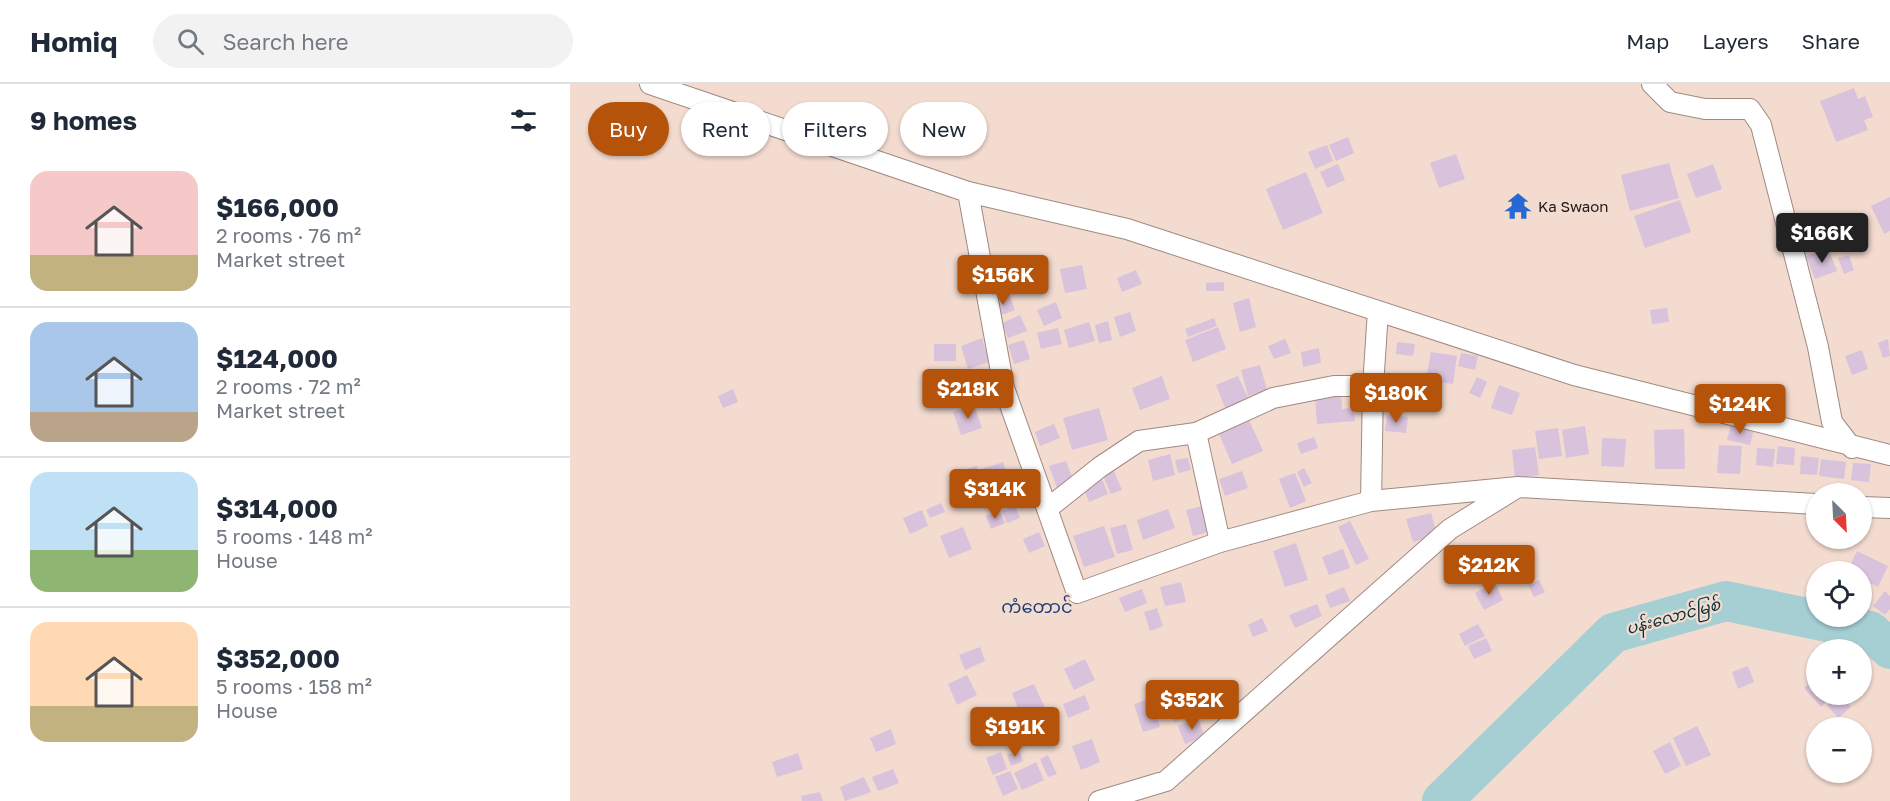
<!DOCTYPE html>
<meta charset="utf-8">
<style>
:root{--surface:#fff;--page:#f2f2f3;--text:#1f2937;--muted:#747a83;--line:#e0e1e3;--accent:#b45309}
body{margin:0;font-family:"Golos Text","Noto Sans Myanmar",sans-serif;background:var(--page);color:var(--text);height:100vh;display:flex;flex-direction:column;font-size:22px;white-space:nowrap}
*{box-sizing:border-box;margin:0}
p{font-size:20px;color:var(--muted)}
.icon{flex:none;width:33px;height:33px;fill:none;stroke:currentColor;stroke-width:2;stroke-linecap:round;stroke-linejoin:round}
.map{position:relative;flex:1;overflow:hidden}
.side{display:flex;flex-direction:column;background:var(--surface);width:570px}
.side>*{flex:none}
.top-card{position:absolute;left:18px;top:18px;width:570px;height:54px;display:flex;gap:12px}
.needle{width:39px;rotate:156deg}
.tools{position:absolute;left:1236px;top:399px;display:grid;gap:12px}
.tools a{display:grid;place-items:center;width:66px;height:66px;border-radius:50%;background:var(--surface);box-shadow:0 2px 4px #0004;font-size:30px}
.price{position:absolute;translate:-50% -51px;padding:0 14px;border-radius:6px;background:var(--accent);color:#fff;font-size:20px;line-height:39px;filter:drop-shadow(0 2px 3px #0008)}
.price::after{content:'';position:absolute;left:50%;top:36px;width:18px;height:14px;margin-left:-9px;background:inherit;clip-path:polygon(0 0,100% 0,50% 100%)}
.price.active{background:#222;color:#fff}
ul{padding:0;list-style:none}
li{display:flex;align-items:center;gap:18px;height:150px;padding:0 30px}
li+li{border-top:2px solid var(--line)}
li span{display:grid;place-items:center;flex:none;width:168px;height:120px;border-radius:18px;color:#555}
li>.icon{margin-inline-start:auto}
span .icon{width:72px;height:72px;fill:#fffc;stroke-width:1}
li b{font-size:26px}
h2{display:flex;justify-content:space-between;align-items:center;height:72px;padding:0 30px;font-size:26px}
.tag{padding:0 21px;border-radius:27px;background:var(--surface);box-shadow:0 2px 4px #0004;font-size:21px;line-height:54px}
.tag.active{background:var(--accent);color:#fff}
header{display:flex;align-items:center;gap:36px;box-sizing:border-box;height:84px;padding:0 30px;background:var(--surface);border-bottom:2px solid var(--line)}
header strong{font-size:28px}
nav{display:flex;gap:33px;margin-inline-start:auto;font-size:21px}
.search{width:420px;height:54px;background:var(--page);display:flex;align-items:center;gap:15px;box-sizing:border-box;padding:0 21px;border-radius:33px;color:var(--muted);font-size:22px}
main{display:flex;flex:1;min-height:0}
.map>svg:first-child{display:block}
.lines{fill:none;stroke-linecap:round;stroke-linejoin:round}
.river{stroke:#a6cfd4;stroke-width:40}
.building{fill:#d9c2db}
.street-casing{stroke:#a08980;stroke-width:22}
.street{stroke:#fff;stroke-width:20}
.labels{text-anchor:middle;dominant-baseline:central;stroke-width:4.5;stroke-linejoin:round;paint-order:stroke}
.poi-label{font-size:15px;fill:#221916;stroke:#f3dbd0;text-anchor:start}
.water-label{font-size:16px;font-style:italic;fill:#093237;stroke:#f3dbd0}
.quarter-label{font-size:18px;fill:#1f4075;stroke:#f3dbd0}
</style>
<header>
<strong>Homiq</strong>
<div class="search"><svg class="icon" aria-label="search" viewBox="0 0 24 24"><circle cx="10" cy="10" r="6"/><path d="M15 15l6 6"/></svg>Search here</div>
<nav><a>Map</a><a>Layers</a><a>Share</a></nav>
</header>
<main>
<section class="side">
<h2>9 homes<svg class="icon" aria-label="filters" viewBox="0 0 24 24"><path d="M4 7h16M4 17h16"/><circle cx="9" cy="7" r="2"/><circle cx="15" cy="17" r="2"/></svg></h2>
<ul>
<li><span style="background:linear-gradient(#f6c9c9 70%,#c2b280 0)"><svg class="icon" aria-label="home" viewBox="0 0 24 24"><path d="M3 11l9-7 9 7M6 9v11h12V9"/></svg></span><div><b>$166,000</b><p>2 rooms · 76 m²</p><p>Market street</p></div></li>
<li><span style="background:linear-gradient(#a9c7e8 75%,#b9a48a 0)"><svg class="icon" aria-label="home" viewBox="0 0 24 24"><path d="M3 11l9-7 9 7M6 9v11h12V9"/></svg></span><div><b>$124,000</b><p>2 rooms · 72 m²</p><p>Market street</p></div></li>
<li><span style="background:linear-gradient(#bfe0f5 65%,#8fb573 0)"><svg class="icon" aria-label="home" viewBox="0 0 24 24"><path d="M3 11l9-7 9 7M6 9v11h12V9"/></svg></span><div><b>$314,000</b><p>5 rooms · 148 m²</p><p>House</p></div></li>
<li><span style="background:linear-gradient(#ffd9b3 70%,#c2b280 0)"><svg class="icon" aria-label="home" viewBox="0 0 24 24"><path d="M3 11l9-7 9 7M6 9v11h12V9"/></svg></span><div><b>$352,000</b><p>5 rooms · 158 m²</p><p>House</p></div></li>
</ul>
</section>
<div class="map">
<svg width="1320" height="717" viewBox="0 0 1320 717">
<rect width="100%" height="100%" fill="#f3dbd0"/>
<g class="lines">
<path class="river" d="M872 717 1043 549 1156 517 1300 547 1320 565"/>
</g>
<path class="building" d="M1284 4 1288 15 1295 12 1303 33 1294 36 1298 46 1266 58 1250 17Z
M778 53 784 69 766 77 759 61Z
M757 61 763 77 745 85 738 68Z
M886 70 895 95 869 104 860 79Z
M1099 79 1109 114 1060 127 1051 91Z
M768 80 775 96 757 104 750 88Z
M1143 80 1152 105 1126 114 1117 90Z
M736 88 753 129 713 146 696 105Z
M1320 113V147L1314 150 1301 122Z
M1110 116 1121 148 1075 164 1064 132Z
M1258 164 1267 187 1245 195 1236 172Z
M1279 171 1284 186 1274 190 1268 174Z
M512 181 517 205 495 209 490 185Z
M566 186 572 200 552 208 547 194Z
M654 198V207H636V199Z
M439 210 445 226 426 233 420 218Z
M679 214 686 243 670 248 663 219Z
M486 218 492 234 474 242 467 226Z
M1097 224 1099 238 1082 240 1080 226Z
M560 228 566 247 550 253 544 233Z
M450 231 457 247 438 254 432 239Z
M644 234 647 242 618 253 615 245Z
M538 237 542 256 529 259 525 241Z
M519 238 525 257 499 264 494 246Z
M648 243 656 265 623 278 615 256Z
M488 244 492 260 471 265 467 249Z
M412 254 419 278 398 285 391 262Z
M715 255 721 269 704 275 698 262Z
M1318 255 1320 272 1313 274 1308 259Z
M454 256 460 275 444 280 438 261Z
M827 258 845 260 843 272 826 270Z
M364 260H386V277H364Z
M749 264 751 279 733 283 731 268Z
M1292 266 1298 285 1282 291 1275 272Z
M861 268 887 272 883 300 856 296Z
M891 269 908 272 905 286 888 282Z
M690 281 697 306 678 312 671 286Z
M592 292 600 315 570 326 562 304Z
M668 292 679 316 656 326 646 301Z
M907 293 917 298 910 314 899 309Z
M929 301 950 309 942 331 921 324Z
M163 305 168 318 153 324 148 312Z
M771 310 772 325 784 324 785 337 747 340 745 312Z
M404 321 412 344 391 351 383 328Z
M529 324 538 356 502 366 493 334Z
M817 331 838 333 836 349 815 347Z
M679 336 693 367 662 380 649 350Z
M484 340 490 354 470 362 465 348Z
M1161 341 1184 346 1180 361 1157 356Z
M1015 342 1019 370 996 374 992 346Z
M988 344 992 372 969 375 965 347Z
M1114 345 1115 385H1085L1084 346Z
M744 353 748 364 731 370 727 359Z
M1032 354 1056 355 1054 383 1031 382Z
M1149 361 1172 362 1170 390 1147 389Z
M1208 362 1225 364 1224 381 1206 380Z
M965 363 969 391 945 394 942 366Z
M1187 364 1205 365 1203 383 1186 381Z
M600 370 605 391 583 397 578 376Z
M1231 372 1249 374 1247 391 1230 390Z
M618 374 621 386 608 389 605 376Z
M1251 375 1276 378 1274 395 1249 392Z
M496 377 504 398 487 404 479 382Z
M433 378 441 401 420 408 412 385Z
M1283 379 1301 380 1299 398 1281 396Z
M407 382 414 405 386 413 379 390Z
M734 384 742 399 734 403 727 388Z
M544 387 552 406 541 410 533 392Z
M672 387 678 404 655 412 649 395Z
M725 389 736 417 720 424 709 395Z
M532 395 538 410 519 418 513 403Z
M371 419 375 428 360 434 356 426Z
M445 421 450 434 437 439 432 427Z
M632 422 639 448 623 452 616 426Z
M598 425 605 444 573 456 567 436Z
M352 426 358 442 340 450 333 434Z
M430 427 435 439 421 445 416 432Z
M861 429 867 451 843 458 836 435Z
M780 437 799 475 786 481 768 443Z
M556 440 563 466 547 470 540 444Z
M534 442 545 473 514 483 503 452Z
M393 443 402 465 379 474 370 452Z
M469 448 475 462 459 469 453 455Z
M726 459 738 496 715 503 703 467Z
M773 465 780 484 759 491 752 473Z
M1287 467 1318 482 1308 503 1292 495V488H1277Z
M969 496 975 508 964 513 958 501Z
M611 498 616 518 595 522 590 503Z
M925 499 933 516 914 526 905 509Z
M774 503 780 517 760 524 755 511Z
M572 505 577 519 555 528 549 514Z
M1315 507 1320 512V525L1315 531 1303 522Z
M747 520 752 532 725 544 719 531Z
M587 524 593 542 580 547 574 528Z
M692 534 698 547 683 553 678 541Z
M908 540 915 552 895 562 889 550Z
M916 554 922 567 904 575 898 562Z
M410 563 415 577 395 586 389 571Z
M515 575 525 596 504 606 494 585Z
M1178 582 1184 598 1168 605 1162 588Z
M397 591 407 611 387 621 378 600Z
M1246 593V610H1265L1251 623 1234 604Z
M464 600 475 624 452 634 442 609Z
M638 601 645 624 630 629 624 605Z
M515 611 520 625 498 634 493 620Z
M1270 611 1281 623 1268 634 1257 621Z
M617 612 624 630 604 638 596 619Z
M581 614 590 643 573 648 564 620Z
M628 634 635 653 615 660 608 642Z
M1127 642 1141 671 1116 682 1103 654Z
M321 645 326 660 306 668 300 654Z
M522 655 530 678 511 686 502 662Z
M1100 658 1111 682 1095 690 1083 667Z
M449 666 453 677 441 682 437 671Z
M431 668 437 685 423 691 416 674Z
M228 669 233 685 207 693 202 678Z
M478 671 487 690 478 693 470 675Z
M466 678 474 696 452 706 444 689Z
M323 685 329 699 308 707 302 693Z
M440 687 448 705 433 712 425 693Z
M294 693 301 708 275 717 270 703Z
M250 708 253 717H232L231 712Z"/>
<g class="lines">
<defs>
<path id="street" d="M80 0 398 108 557 145 1004 291 1320 371
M1082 0 1100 18 1135 25H1180L1191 41 1248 263 1262 338 1282 364
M398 108 434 304 507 509 650 458 801 417 948 403
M626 349 703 314 764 302H803
M801 417 803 302 808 227
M1292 423 1320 424
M477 425 530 383 569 357 626 349 650 458
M529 717 596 697 880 445 948 403 1246 420"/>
</defs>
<use href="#street" class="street-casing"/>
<use href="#street" class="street"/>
</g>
<defs>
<symbol id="temple-bare" viewBox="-9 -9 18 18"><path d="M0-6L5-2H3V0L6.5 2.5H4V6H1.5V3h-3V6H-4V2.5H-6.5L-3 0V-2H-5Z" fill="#2669d5" stroke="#f3dbd0" stroke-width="2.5" paint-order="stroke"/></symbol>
</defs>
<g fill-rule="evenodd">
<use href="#temple-bare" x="929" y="103" width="38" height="38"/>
</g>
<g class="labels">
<g class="poi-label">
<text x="968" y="122">Ka Swaon</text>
</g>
<g class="water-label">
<text transform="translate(1103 532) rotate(-15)">ပန်းလောင်မြစ်</text>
</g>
<g class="quarter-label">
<text x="467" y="522">ကံတောင်</text>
</g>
</g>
</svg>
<div class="tools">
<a><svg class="needle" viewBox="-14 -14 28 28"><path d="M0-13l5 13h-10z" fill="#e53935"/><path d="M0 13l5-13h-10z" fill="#747a83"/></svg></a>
<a><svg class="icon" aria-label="locate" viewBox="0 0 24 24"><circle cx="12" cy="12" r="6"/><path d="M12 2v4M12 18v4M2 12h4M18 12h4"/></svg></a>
<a>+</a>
<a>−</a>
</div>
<b class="price active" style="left:1252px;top:180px">$166K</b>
<b class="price" style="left:433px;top:222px">$156K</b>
<b class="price" style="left:398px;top:336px">$218K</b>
<b class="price" style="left:826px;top:340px">$180K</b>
<b class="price" style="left:1170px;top:351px">$124K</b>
<b class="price" style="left:425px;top:436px">$314K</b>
<b class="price" style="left:919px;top:512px">$212K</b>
<b class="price" style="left:622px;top:647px">$352K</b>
<b class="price" style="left:445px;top:674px">$191K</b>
<div class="top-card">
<a class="tag active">Buy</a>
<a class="tag">Rent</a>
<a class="tag">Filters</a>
<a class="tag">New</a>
</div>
</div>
</main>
